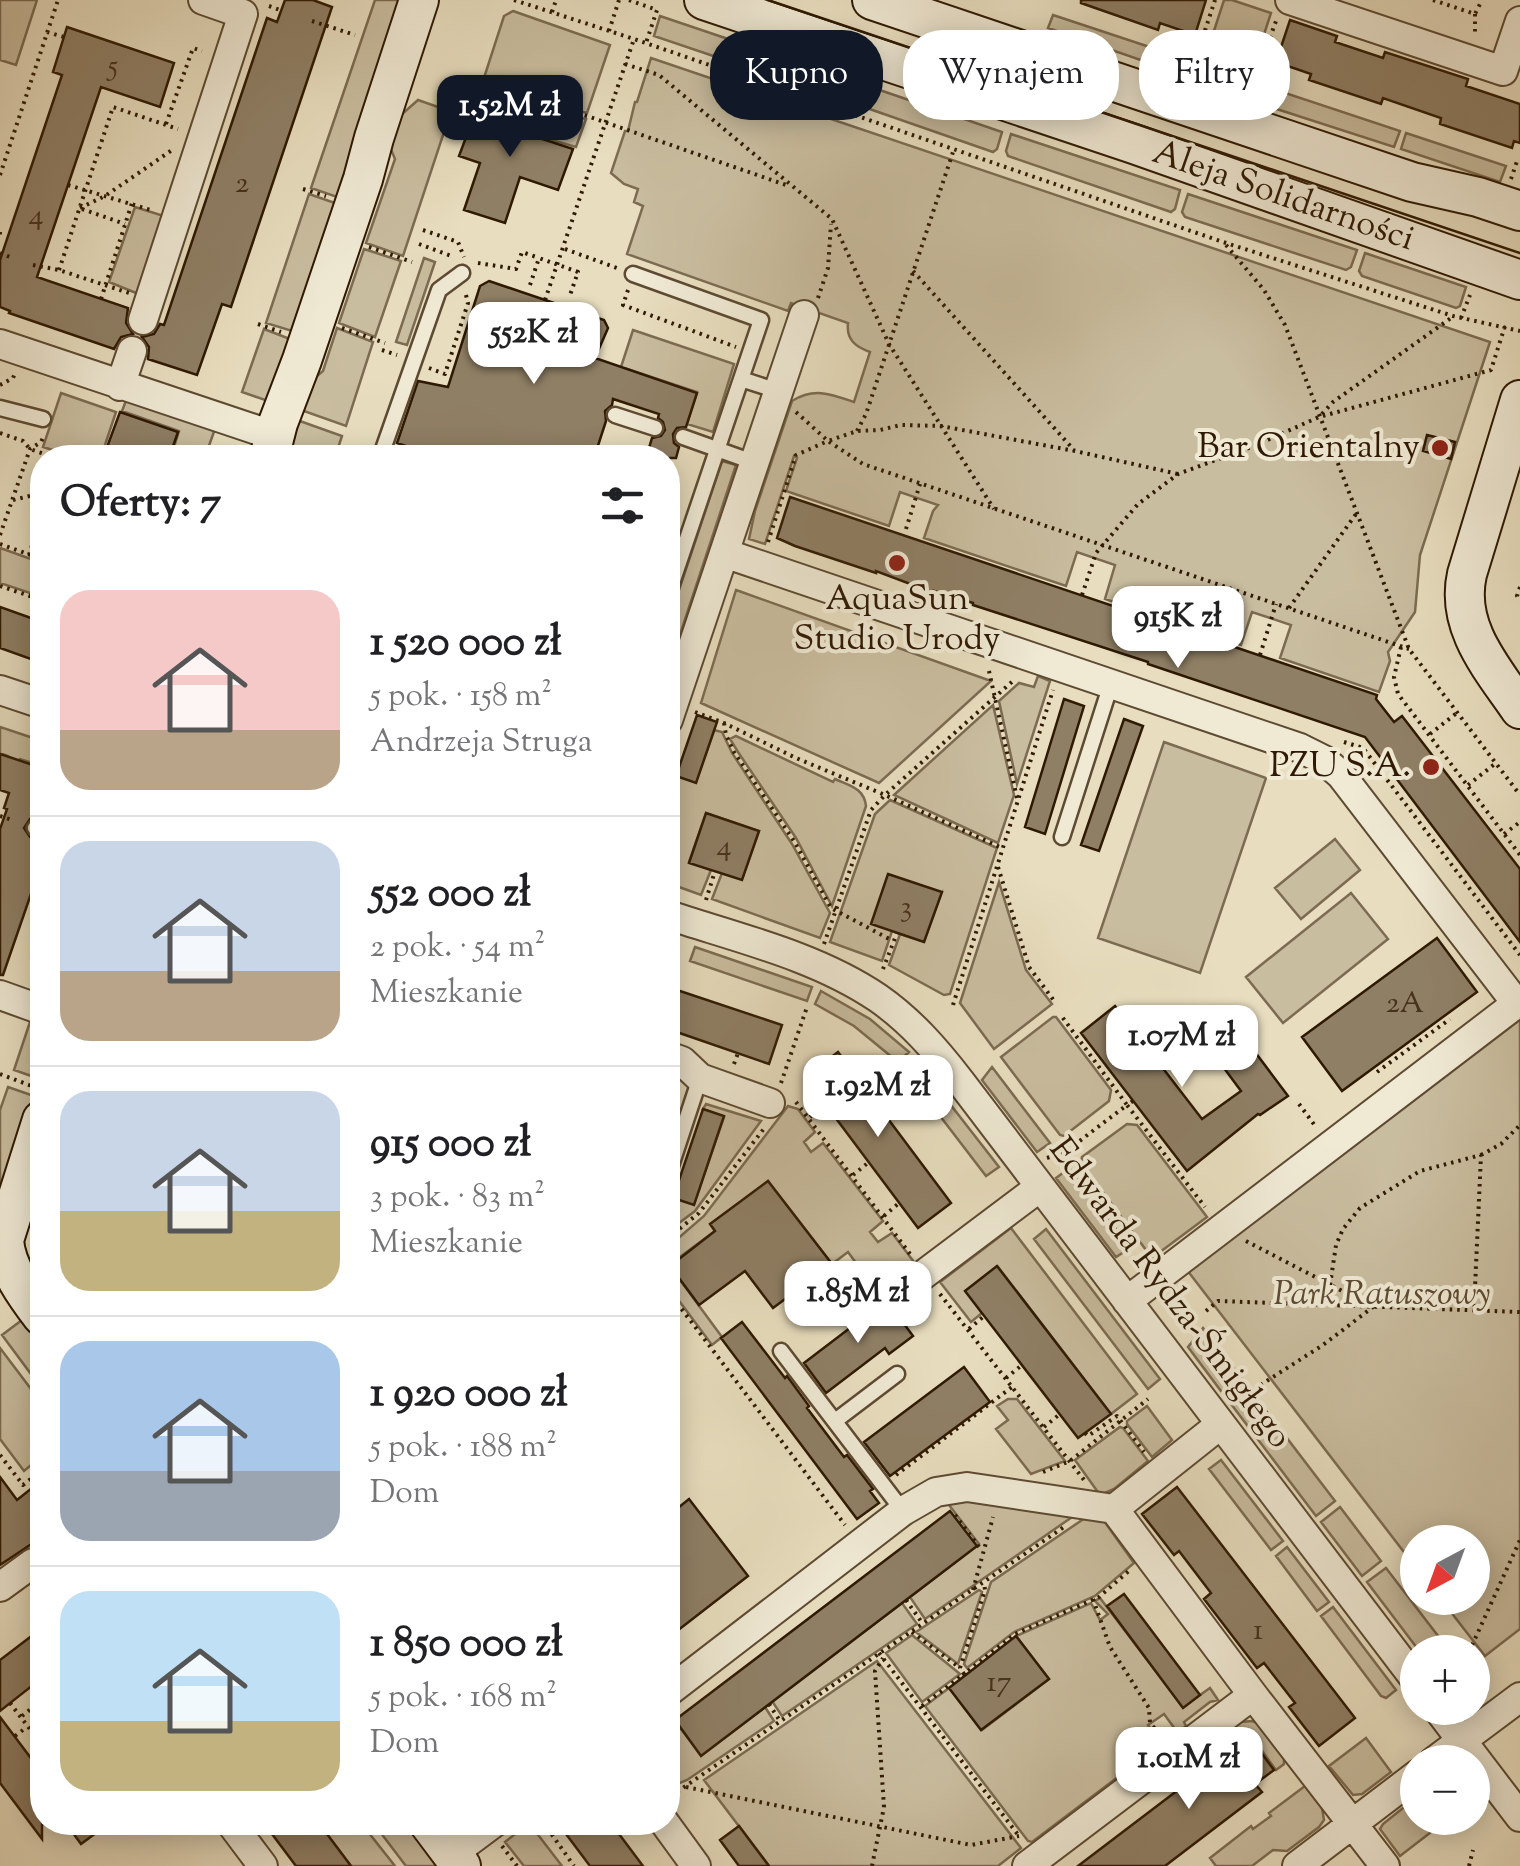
<!DOCTYPE html>
<html lang="pl">
<meta charset="utf-8">
<style>
:root{--surface:#fff;--page:#f6f6f6;--text:#202124;--muted:#757577;--line:#e0e0e0;--accent:#111827}
body{margin:0;font-family:"Sorts Mill Goudy",serif;background:var(--page);color:var(--text);height:100vh;display:flex;flex-direction:column;font-size:38px;white-space:nowrap}
*{box-sizing:border-box;margin:0}
p{font-size:32px;color:var(--muted)}
.icon{flex:none;width:55px;height:55px;fill:none;stroke:currentColor;stroke-width:2;stroke-linecap:round;stroke-linejoin:round}
.map{position:relative;flex:1;overflow:hidden}
.drawer{position:absolute;left:30px;top:445px;width:650px;height:1390px;display:flex;flex-direction:column;background:var(--surface);border-radius:40px;box-shadow:0 5px 25px #0003}
.drawer>*{flex:none}
.guide{position:absolute;left:710px;top:30px;width:660px;height:90px;display:flex;gap:20px}
.needle{width:65px;rotate:221deg}
.buttons{position:absolute;left:1400px;top:1525px;display:grid;gap:20px}
.buttons a{display:grid;place-items:center;width:90px;height:90px;border-radius:50%;background:var(--surface);box-shadow:0 5px 25px #0003;font-size:50px}
.price{position:absolute;translate:-50% -85px;padding:0 22px;border-radius:20px;background:#fff;color:#222;font-size:32px;line-height:65px;filter:drop-shadow(0 2px 5px #0008)}
.price::after{content:'';position:absolute;left:50%;top:60px;width:30px;height:22px;margin-left:-15px;background:inherit;clip-path:polygon(0 0,100% 0,50% 100%)}
.price.on{background:var(--accent);color:#fff}
ul{padding:0;list-style:none}
li{display:flex;align-items:center;gap:30px;height:250px;padding:0 30px}
li+li{border-top:2px solid var(--line)}
li span{display:grid;place-items:center;flex:none;width:280px;height:200px;border-radius:30px;color:#555}
li>.icon{margin-inline-start:auto}
span .icon{width:120px;height:120px;fill:#fffc;stroke-width:1}
li b{font-size:42px}
h2{display:flex;justify-content:space-between;align-items:center;height:120px;padding:0 30px;font-size:42px}
.chip{padding:0 35px;border-radius:40px;background:var(--surface);box-shadow:0 5px 25px #0003;font-size:35px;line-height:90px}
.chip.on{background:var(--accent);color:#fff}
.map>svg:first-child{display:block}
.green{fill:#c9bd9f;stroke:#7c6b51;stroke-width:2.5}
.building{fill:#8f7f65;stroke:#2f1903;stroke-width:2.5}
.lines{fill:none;stroke-linecap:round;stroke-linejoin:round}
.lane-casing{stroke:#5d4a32;stroke-width:19}
.street-casing{stroke:#5d4a32;stroke-width:32}
.secondary-casing{stroke:#2f1903;stroke-width:42}
.path{stroke:#2f1903;stroke-width:4;stroke-dasharray:2.5 5;stroke-linecap:butt}
.lane{stroke:#f0ead5;stroke-width:14}
.street{stroke:#f0ead5;stroke-width:28}
.secondary{stroke:#f0ead5;stroke-width:38}
.tram{stroke:#2f1903;stroke-width:2.5}
.poi-dot{fill:#8f2418;stroke:#f0ead5;stroke-width:4}
.labels{text-anchor:middle;dominant-baseline:central;stroke-width:8;stroke-linejoin:round;paint-order:stroke}
.number-label{font-size:30px;fill:#47321c}
.street-label{font-size:35px;fill:#2f1903;stroke:#f0ead5}
.poi-label{font-size:35px;fill:#2f1903;stroke:#f0ead5;text-anchor:end}
.park-label{font-size:35px;font-style:italic;fill:#5d4a32;stroke:#f0ead5}
</style>
<div class="map">
<svg width="1520" height="1866" viewBox="0 0 1520 1866">
<rect width="100%" height="100%" fill="#e8debf"/>
<filter id="stains"><feTurbulence type="fractalNoise" baseFrequency=".002" numOctaves="4"/><feColorMatrix values="0 0 0 0 .2 0 0 0 0 .09 0 0 0 0 .02 0 0 0 .5 -.17"/></filter>
<radialGradient id="worn" r=".72"><stop offset=".6" stop-color="#630" stop-opacity="0"/><stop offset="1" stop-color="#630" stop-opacity=".3"/></radialGradient>
<path class="green" d="M0 0H37L16 65 0 60Z
M375 0H404L337 197 311 188Z
M1224 0H1232L1271 13 1257 56 1211 40Z
M513 11 610 45 587 113 481 87 504 16Z
M1053 15 1186 59 1181 74 1048 28Z
M660 16 829 73 824 89 820 92 654 36Z
M651 58 1490 342 1420 555 1415 612 1388 652 1390 661 1379 692 1280 658 1291 625 1252 612 1241 645 1105 599 1115 565 1077 552 1066 586 924 538 933 511 938 505 900 492 889 526 786 491 797 458 794 456 765 544 749 539 755 511 792 401C814 387 831 394 854 402L870 352C856 347 846 340 848 323L791 303 788 311 627 254 643 206 634 202 638 189 624 184 611 173 625 131H628L635 102H637Z
M839 76 1002 132 997 149 993 152 835 97 833 92Z
M1270 88 1400 131 1394 147 1264 105Z
M502 97 586 119 576 147 534 135 540 115 500 102Z
M418 100 444 109 449 117 403 256 366 243 395 159 390 147 401 115Z
M1406 133 1506 166 1500 182 1401 149Z
M1011 134 1180 190 1175 209 1171 212 1008 156 1006 151Z
M309 194 335 203 292 331 266 323Z
M1188 194 1357 250 1351 267 1346 270 1185 217 1182 212Z
M135 207 167 217 141 295 109 282Z
M364 249 401 261 375 337 339 323Z
M1365 253 1466 287 1460 306 1456 308 1362 276 1359 271Z
M424 258 435 262 407 345 396 342Z
M337 328 373 342 346 426 301 410 311 381 323 371Z
M264 329 290 339 268 401 242 392Z
M633 330 734 364 713 432 687 424 697 392 621 367Z
M61 393 116 412 101 457H74L43 447Z
M127 398 216 426 205 457H171L179 431 122 411Z
M297 420 342 436 335 457 285 458Z
M722 461 736 465 668 671V623Z
M0 548 42 563V597L0 583Z
M736 590 991 681 879 783 701 703Z
M1038 676 1050 681 1017 784 999 701 1019 683 1034 687Z
M993 705 1014 795 998 843 894 795Z
M0 727 42 741V766L20 759 18 762 8 759V756L0 753Z
M714 730 722 732 732 753 792 844 830 913 820 938 712 899 722 873 742 879 759 831 706 813 689 862 711 870 701 895 668 883V782L670 774 696 782Z
M736 736 833 782 835 779C850 786 864 788 866 806L832 906 796 838 738 752 730 739Z
M1164 742 1266 778 1200 973 1098 938Z
M890 800 997 848 950 994 944 995 889 965 900 934 924 942 941 893 892 931 882 961 830 942 875 814Z
M1335 839 1360 870 1301 919 1275 888Z
M999 882 1026 970 1052 1004 994 1049 960 1003Z
M1351 893 1388 939 1283 1023 1246 977Z
M695 947 812 987 807 1001 690 961Z
M821 991 870 1019 909 1052 898 1062 854 1026 815 1004Z
M33 1013 42 1016V1071L40 1079 14 1070Z
M1520 1016V1629L1485 1656 1440 1598H1472V1542H1418L1417 1569 1187 1270Z
M1053 1017H1056L1111 1090 1109 1101 1064 1136 1060 1135 1001 1057Z
M915 1059 999 1167 986 1176 904 1069Z
M992 1067 1050 1143 1037 1152 982 1080Z
M8 1087 34 1096 0 1197V1110Z
M706 1104 761 1121 695 1211 679 1223 669 1224 668 1222V1195L694 1204 724 1117 703 1109Z
M788 1106 798 1109 815 1132 804 1142 811 1152 823 1143 883 1221 870 1232 878 1242 892 1233 914 1262 894 1277 885 1267 878 1273 879 1276 873 1281 880 1291 878 1293 848 1252 832 1264 768 1181 711 1224 715 1231 669 1265 722 1337 712 1345 668 1286V1247L704 1216Z
M1127 1124 1137 1125 1207 1217 1152 1258 1081 1163 1082 1157Z
M1067 1170H1071L1128 1245 1127 1250 1116 1257 1056 1178Z
M1011 1228 1137 1394 1111 1414 998 1267 966 1291 982 1313 971 1322 940 1282Z
M1046 1229 1160 1379 1148 1389 1034 1239Z
M22 1320 42 1347V1389L2 1335Z
M1203 1328 1247 1386 1221 1391 1188 1347Z
M0 1348 40 1401 37 1404 42 1408V1456L24 1471 0 1439Z
M1251 1391 1335 1501 1316 1516 1225 1396Z
M1008 1399H1017L1065 1461 1031 1474 996 1429 1008 1420 997 1406Z
M1147 1406 1172 1440 1152 1457 1127 1424V1421Z
M1120 1427 1123 1428 1148 1461 1114 1489 1100 1495 1075 1460Z
M1221 1460 1283 1541 1271 1550 1209 1469Z
M954 1499 1075 1515 925 1619 910 1597 979 1544 946 1501Z
M1340 1507 1381 1561 1362 1576 1321 1522Z
M1085 1518 1104 1521 1134 1563 1095 1596 1014 1632 967 1668 964 1664 991 1582Z
M1287 1547 1329 1602 1317 1611 1276 1556Z
M1386 1568 1445 1645 1443 1652H1420L1367 1582Z
M979 1590 982 1592 958 1664 916 1632Z
M1100 1598 1183 1707 1210 1688 1218 1700 1210 1702 1184 1722 1186 1726 1168 1739 1165 1736 1175 1729 1164 1714 1148 1725 1158 1740 1151 1745 1145 1739 1134 1747 1143 1758 1032 1842 1028 1841 925 1706 949 1688 982 1730 1049 1679 1016 1636 1091 1603 1100 1620 1108 1614 1095 1601Z
M902 1603 917 1624 782 1716 772 1701Z
M1333 1607 1396 1690 1386 1698 1381 1696 1321 1616Z
M912 1635 960 1674 922 1702 886 1653Z
M877 1661 1021 1848 998 1866H769L704 1780Z
M765 1707 774 1721 687 1780 668 1788V1712L701 1755Z
M1252 1721 1257 1723 1284 1758V1764L1276 1770 1249 1733 1221 1754 1212 1743 1241 1722Z
M1366 1738 1391 1772 1362 1794 1353 1795 1329 1766Z
M1305 1786 1322 1808 1324 1820 1319 1827 1287 1851 1273 1850 1252 1866H1216L1210 1858 1251 1826 1253 1829 1271 1816 1269 1813Z
M1413 1800 1417 1805 1418 1818H1427L1435 1829 1400 1856 1380 1829 1383 1824Z
M318 1823H361L395 1866H351Z
M376 1823H405L438 1866H406L374 1824Z
M529 1823 562 1866H524L505 1842Z"/>
<path class="building" d="M285 0H313L332 7 231 307 222 304 197 375 148 359 149 347 142 337 154 334 160 324 164 325 267 18 277 22Z
M1081 0H1206L1195 35 1160 23 1158 30 1081 3Z
M1290 20 1337 36 1335 42 1383 58 1385 52 1468 79 1466 86 1520 104V143L1514 141 1512 148 1440 124 1441 118 1383 98 1381 104 1309 80 1311 74 1276 62Z
M67 27 174 63 160 107 101 87 37 277 128 308 126 323 133 334 121 337 114 349 9 313 10 311 0 307V260L62 75 53 72Z
M500 102 541 115 533 136 573 149 558 190 520 177 505 223 464 210 480 163 459 156 474 116 493 122Z
M489 281 604 320 608 328 595 358 697 393 686 427 677 428 673 434 674 443 679 447 676 458H646L652 438 661 436 665 430 663 422 658 418 659 414 613 399 612 405 605 411 606 421 594 458H440L397 443 418 381 448 387 480 286Z
M120 412 178 432 169 458H103Z
M1427 435 1455 442 1451 459 1423 451Z
M790 497 1377 695 1376 699 1394 722 1402 716 1520 869V942L1365 737 1148 664V662L973 605V603L934 591V593L876 571V573L795 546 777 538Z
M0 607 42 622V663L0 648Z
M1064 699 1084 706 1045 834 1025 827Z
M697 715 717 722 696 783 676 776Z
M1124 719 1143 726 1099 851 1081 845Z
M0 754 42 768V820L35 817 30 819 24 828 30 837 42 842V862L3 975H0V829L7 809 4 808 9 793 0 790Z
M706 813 759 831 742 880 689 863Z
M888 874 942 892 924 942 871 924Z
M1437 938 1477 992 1342 1091 1302 1037Z
M668 987 782 1025 769 1064 668 1029Z
M1115 1006 1202 1119 1241 1091 1221 1064 1249 1044 1288 1096 1260 1115 1258 1114 1187 1171 1081 1033Z
M838 1052 951 1203 918 1228 805 1077Z
M703 1109 724 1116 694 1205 673 1198Z
M768 1181 832 1264 773 1308 745 1271 699 1305 670 1266 715 1231 710 1224Z
M997 1266 1111 1414 1078 1438 965 1291Z
M884 1302 893 1309 913 1336 889 1354 885 1348 826 1393 804 1363Z
M742 1322 785 1378 787 1376 809 1406 807 1408 844 1457 847 1455 873 1489 870 1491 879 1503 857 1519 721 1338Z
M964 1367 990 1402 890 1476 864 1442Z
M0 1477 17 1500 42 1480V1537L0 1565Z
M1177 1487 1355 1718 1319 1746 1289 1707 1295 1703 1264 1663 1257 1668 1204 1599 1211 1593 1179 1551 1174 1555 1142 1514Z
M689 1499 748 1576 668 1638V1516Z
M950 1511 977 1546 701 1756 675 1720Z
M1124 1594 1200 1695 1183 1708 1107 1606Z
M42 1628V1678L0 1711V1660Z
M1016 1636 1049 1679 981 1730 949 1688Z
M0 1717 42 1773V1839L0 1783Z
M1249 1736 1274 1770 1255 1784 1262 1792 1165 1866H1078Z
M65 1822H111L81 1844Z
M263 1822H318L351 1866H296Z
M557 1822H610L643 1866H590Z
M739 1826 769 1866H739L720 1840Z"/>
<g class="lines">
<defs>
<path id="lane" d="M633 274 761 320 668 595
M741 379 778 391
M0 408 43 419
M615 415 655 428
M683 437 753 462
M380 458 439 290 462 273
M35 828 42 831
M1062 837 1111 684
M668 1175 700 1078
M781 1351 903 1511
M835 1421 897 1374"/>
<path id="street" d="M1290 0 1503 71 1520 21
M143 320 243 14 203 0
M0 344 275 436
M120 386 132 351
M724 553 1300 748 1324 760 1341 775 1517 1004
M0 690 42 704
M668 720 804 315
M668 915C738 938 816 956 878 998 911 1021 936 1050 960 1081L1418 1683
M0 995 42 1010
M668 1056 682 1061 700 1078 770 1103
M899 1293 1040 1187
M1127 1301 1520 1001
M1114 1509 1221 1424
M0 1587 33 1563 42 1575
M668 1692 903 1511 936 1492 967 1487 1114 1509 1253 1695 1385 1866
M1437 1708 1520 1817
M1433 1762 1520 1697
M230 1822 263 1866
M664 1822 696 1866
M452 1854 495 1822
M1027 1866 1253 1695
M1297 1866 1418 1774"/>
<path id="secondary" d="M704 0 1134 144 1520 280
M872 0 1412 182 1478 197 1520 211
M1520 400 1467 574C1455 627 1492 668 1520 709
M269 458 278 423 302 360 363 179 374 138 419 0
M42 1120 4 1240C6 1268 26 1295 42 1316
M428 1822 461 1866"/>
</defs>
<use href="#lane" class="lane-casing"/>
<use href="#street" class="street-casing"/>
<use href="#secondary" class="secondary-casing"/>
<path class="path" d="M514 0 634 39 1223 242 1453 316 1520 331
M629 0 657 10 646 43
M1433 0 1475 14 1482 0
M269 6 283 11
M552 12 556 0
M1475 14V34
M312 21 355 35
M609 31 619 0
M47 32 64 37
M1198 52 1215 0
M625 64 659 75 832 219 889 344 994 509
M1257 73 1276 21
M461 84 587 116 789 186
M823 104 833 76
M166 124 193 48 202 51
M0 175 58 0
M1511 179 1517 161
M68 185 154 211
M303 189 326 196
M80 208 105 196 172 150
M82 209 125 224
M423 230 458 242 464 257
M0 232V235
M419 244 454 257
M1226 245 1264 290 1285 325 1409 649 1520 795
M369 247 412 262
M565 249 617 268
M0 253 10 257
M478 263 516 269 522 252 539 258
M33 265 59 270 129 293
M59 270 113 107 178 129
M913 271 1074 450
M530 285 539 258 578 272 569 298
M628 290 623 305 736 347
M818 298 828 268 831 224
M101 299 132 203
M545 300 634 39
M1461 318 1470 295
M258 324 281 332
M342 328 385 343
M382 350 397 355
M429 368 445 374 468 303 466 295
M0 385 13 378 15 373
M796 412 828 441 857 431 880 430 901 425 941 426 1075 451 1178 474
M1322 414 1333 402 1451 318
M857 431 866 414 954 149
M0 433 23 441 30 449 56 458
M13 500 42 493
M906 529 920 484
M0 535 30 449 41 442 43 438
M768 542 796 455 828 441 863 464 1409 649
M0 544 42 559
M29 555 42 513
M0 586 42 600
M1520 587 1517 596 1520 600
M1082 595 1096 553 1138 504 1178 474 1254 446 1319 417 1491 370 1505 326
M1289 608 1356 514
M1401 647 1394 677 1398 694 1520 855
M1260 655 1276 604
M989 671 1017 798
M695 712 724 723 796 758 885 795 1002 848
M724 723 726 735 734 752 794 841 831 908 893 941
M1430 734 1458 712
M1344 742 1363 748 1520 955
M1468 785 1496 763
M0 816 12 820
M1504 834 1520 822
M998 867 1029 967 1055 1002
M706 900 715 871
M824 944 871 810 885 795 1014 680
M883 969 897 933
M953 1005 1053 690
M734 1064 738 1053
M1377 1072 1450 1019
M0 1074 37 1088
M781 1083 807 1007
M1133 1101 1127 1105 1205 1207
M796 1102 910 1254
M1299 1104 1316 1127
M810 1117 825 1104
M1481 1155 1501 1144 1520 1125
M1047 1158 1065 1152 1127 1105 1060 1014
M853 1175 869 1162
M884 1216 899 1203
M668 1238 699 1213 766 1126
M1246 1241 1373 1307 1323 1345 1262 1384
M1330 1285 1336 1245 1343 1229 1360 1208 1420 1171 1481 1155 1474 1310
M668 1291 845 1525
M940 1294 1084 1480
M1206 1311 1218 1301 1520 1312
M969 1329 984 1316
M1006 1378 1022 1365
M1044 1427 1060 1414
M1085 1433 1088 1436 1117 1416 1144 1452
M0 1455 23 1485 42 1470
M1043 1472 1070 1461 1148 1399
M896 1475 1012 1387
M955 1515 982 1551
M973 1590 993 1517
M1093 1599 1110 1647 1149 1708 1150 1723 1161 1736
M906 1600 923 1624
M912 1632 960 1668
M1469 1652 1520 1540
M879 1653 1019 1836
M965 1676 964 1674 1015 1634 1099 1597 1130 1570
M10 1703 42 1745
M769 1704 780 1721
M922 1706 964 1674 960 1668 985 1590 984 1582
M22 1716 42 1700
M15 1736 27 1727
M686 1787 971 1845 1019 1836
M671 1796 1064 1527
M543 1822 574 1866
M615 1822 625 1829 634 1822
M502 1846 517 1866
M872 1866 884 1807 875 1671 883 1658
M1469 1866 1473 1850"/>
<use href="#lane" class="lane"/>
<use href="#street" class="street"/>
<use href="#secondary" class="secondary"/>
<path class="tram" d="M768 0 1520 253"/>
</g>
<g class="poi-dot">
<circle cx="1440" cy="448" r="10"/>
<circle cx="897" cy="563" r="10"/>
<circle cx="1431" cy="767" r="10"/>
</g>
<g class="labels">
<g class="number-label">
<text x="113" y="67">5</text>
<text x="242" y="184">2</text>
<text x="36" y="216">4</text>
<text x="724" y="847">4</text>
<text x="906" y="908">3</text>
<text x="1405" y="1004">2A</text>
<text x="1258" y="1631">1</text>
<text x="999" y="1683">17</text>
</g>
<g class="street-label">
<text transform="translate(1283 197) rotate(19)">Aleja Solidarności</text>
<text transform="translate(1169 1294) rotate(53)">Edwarda Rydza-Śmigłego</text>
</g>
<g class="poi-label">
<text x="1420" y="448">Bar Orientalny</text>
<text x="897" y="600" text-anchor="middle">AquaSun<tspan x="897" dy="40">Studio Urody</tspan></text>
<text x="1411" y="767">PZU S.A.</text>
</g>
<g class="park-label">
<text x="1382" y="1295">Park Ratuszowy</text>
</g>
</g>
<rect width="100%" height="100%" filter="url(#stains)"/>
<rect width="100%" height="100%" fill="url(#worn)"/>
</svg>
<div class="buttons">
<a><svg class="needle" viewBox="-14 -14 28 28"><path d="M0-13l5 13h-10z" fill="#e53935"/><path d="M0 13l5-13h-10z" fill="#757577"/></svg></a>
<a>+</a>
<a>−</a>
</div>
<b class="price on" style="left:510px;top:160px">1.52M zł</b>
<b class="price" style="left:534px;top:387px">552K zł</b>
<b class="price" style="left:1178px;top:671px">915K zł</b>
<b class="price" style="left:1182px;top:1090px">1.07M zł</b>
<b class="price" style="left:878px;top:1140px">1.92M zł</b>
<b class="price" style="left:858px;top:1346px">1.85M zł</b>
<b class="price" style="left:1189px;top:1812px">1.01M zł</b>
<div class="guide">
<a class="chip on">Kupno</a>
<a class="chip">Wynajem</a>
<a class="chip">Filtry</a>
</div>
<section class="drawer">
<h2>Oferty: 7<svg class="icon" aria-label="filters" viewBox="0 0 24 24"><path d="M4 7h16M4 17h16"/><circle cx="9" cy="7" r="2"/><circle cx="15" cy="17" r="2"/></svg></h2>
<ul>
<li><span style="background:linear-gradient(#f6c9c9 70%,#b9a48a 0)"><svg class="icon" aria-label="home" viewBox="0 0 24 24"><path d="M3 11l9-7 9 7M6 9v11h12V9"/></svg></span><div><b>1 520 000 zł</b><p>5 pok. · 158 m²</p><p>Andrzeja Struga</p></div></li>
<li><span style="background:linear-gradient(#c9d6e8 65%,#b9a48a 0)"><svg class="icon" aria-label="home" viewBox="0 0 24 24"><path d="M3 11l9-7 9 7M6 9v11h12V9"/></svg></span><div><b>552 000 zł</b><p>2 pok. · 54 m²</p><p>Mieszkanie</p></div></li>
<li><span style="background:linear-gradient(#c9d6e8 60%,#c2b280 0)"><svg class="icon" aria-label="home" viewBox="0 0 24 24"><path d="M3 11l9-7 9 7M6 9v11h12V9"/></svg></span><div><b>915 000 zł</b><p>3 pok. · 83 m²</p><p>Mieszkanie</p></div></li>
<li><span style="background:linear-gradient(#a9c7e8 65%,#9aa5b1 0)"><svg class="icon" aria-label="home" viewBox="0 0 24 24"><path d="M3 11l9-7 9 7M6 9v11h12V9"/></svg></span><div><b>1 920 000 zł</b><p>5 pok. · 188 m²</p><p>Dom</p></div></li>
<li><span style="background:linear-gradient(#bfe0f5 65%,#c2b280 0)"><svg class="icon" aria-label="home" viewBox="0 0 24 24"><path d="M3 11l9-7 9 7M6 9v11h12V9"/></svg></span><div><b>1 850 000 zł</b><p>5 pok. · 168 m²</p><p>Dom</p></div></li>
</ul>
</section>
</div>
